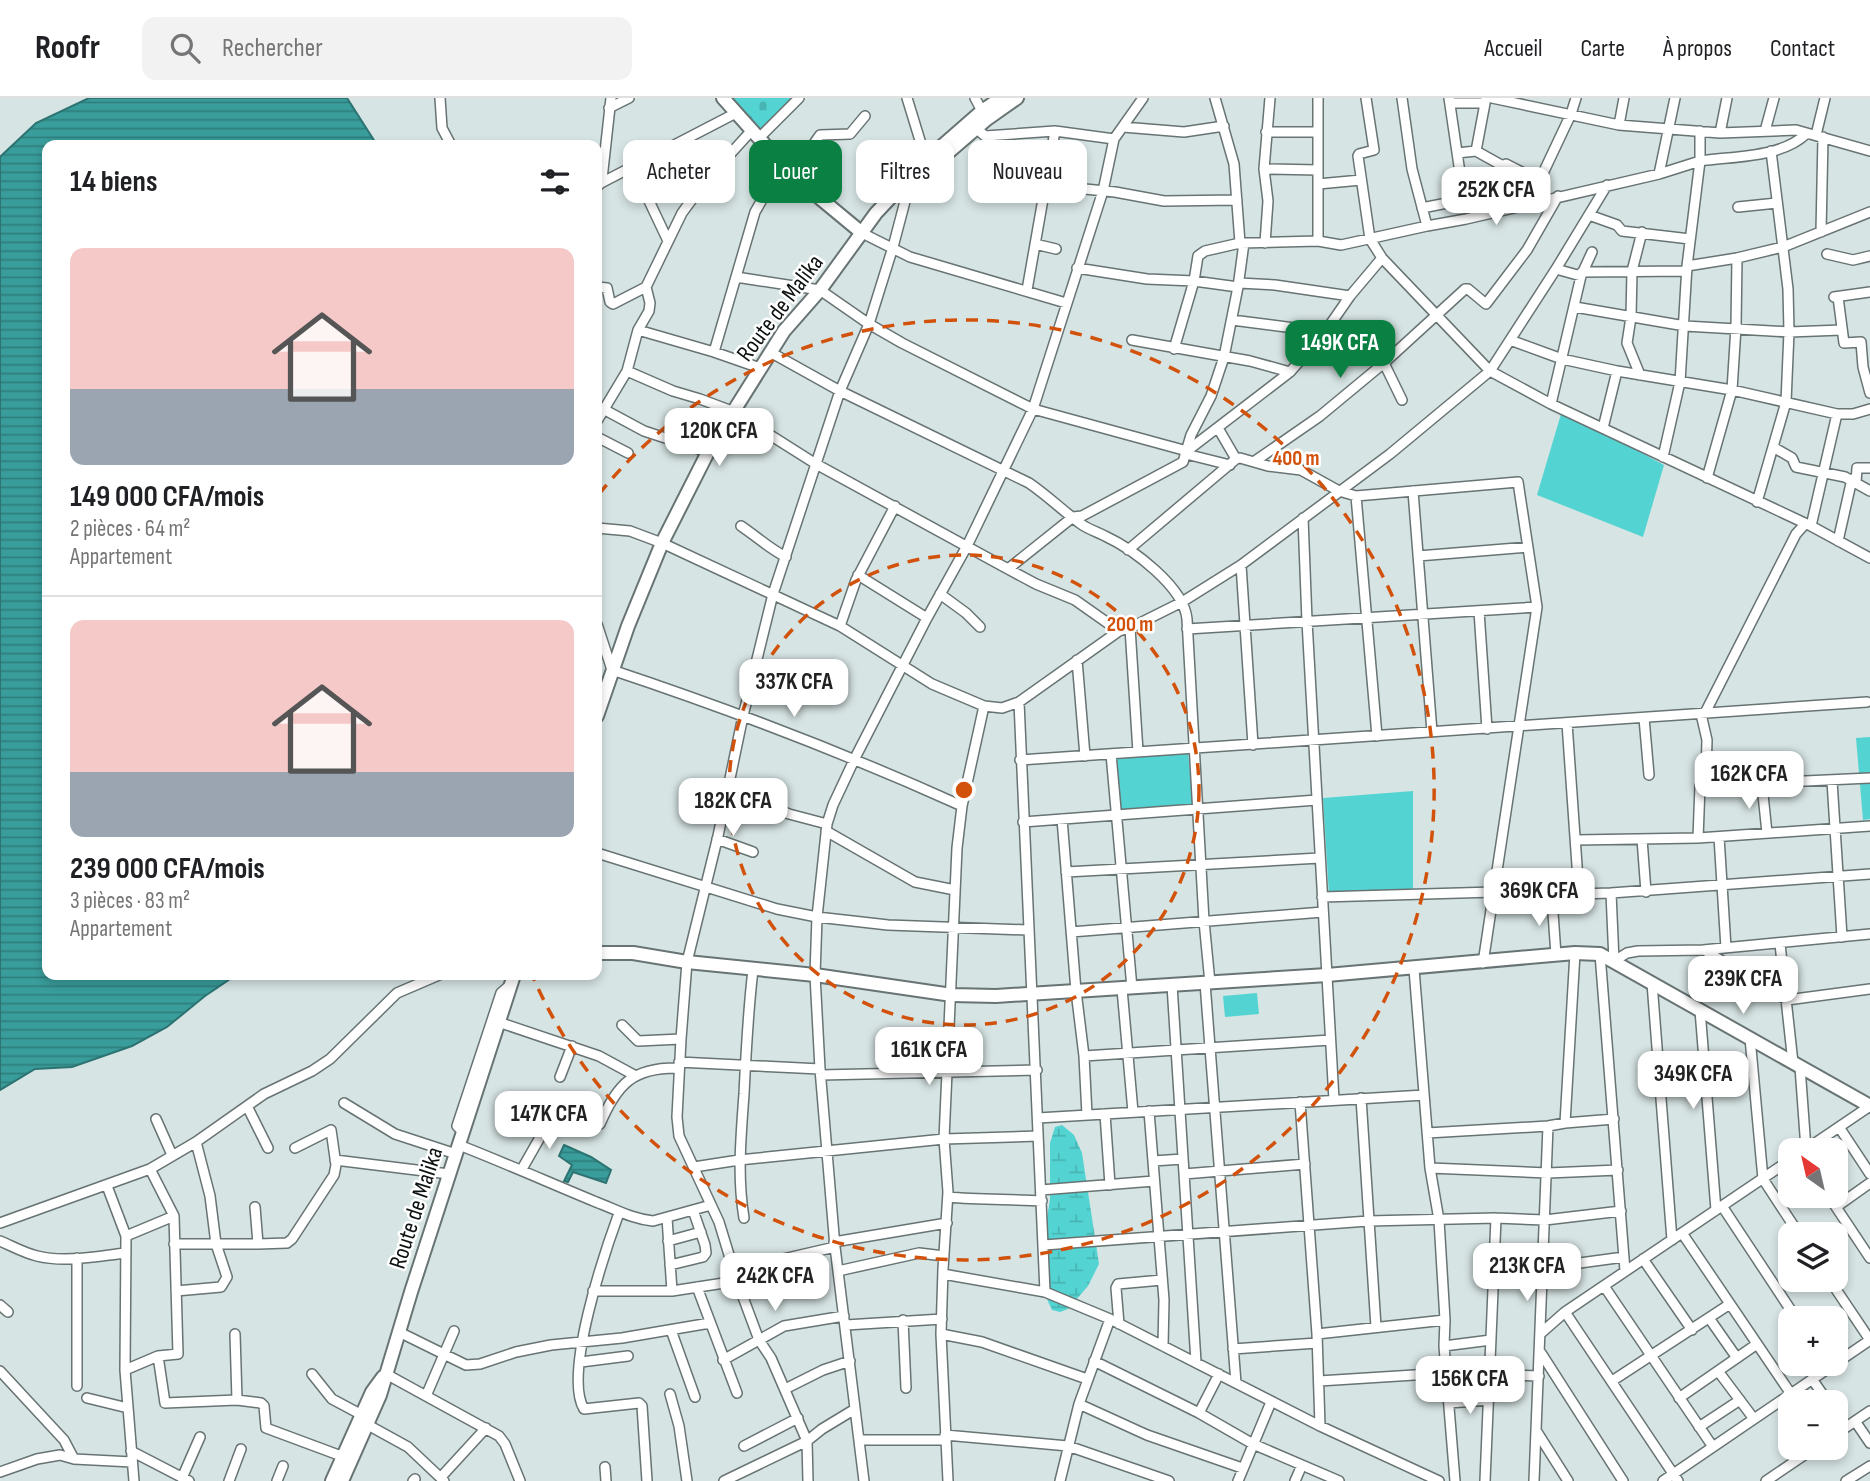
<!DOCTYPE html>
<html lang="fr">
<meta charset="utf-8">
<style>
:root{--surface:#fff;--page:#f2f2f2;--text:#202124;--muted:#757577;--line:#e0e0e0;--accent:#0b8043}
body{margin:0;font-family:"Sofia Sans Condensed",sans-serif;background:var(--page);color:var(--text);height:100vh;display:flex;flex-direction:column;font-size:26px;white-space:nowrap}
*{box-sizing:border-box;margin:0}
p{font-size:23px;color:var(--muted)}
.icon{flex:none;width:38px;height:38px;fill:none;stroke:currentColor;stroke-width:2;stroke-linecap:round;stroke-linejoin:round}
.map{position:relative;flex:1;overflow:hidden}
.drawer{position:absolute;left:42px;top:42px;width:560px;height:840px;display:flex;flex-direction:column;background:var(--surface);border-radius:14px;box-shadow:0 4px 10px #0003}
.drawer>*{flex:none}
.hud{position:absolute;left:623px;top:42px;width:665px;height:63px;display:flex;gap:14px}
.needle{width:46px;rotate:326deg}
.controls{position:absolute;left:1778px;top:1040px;display:grid;gap:14px}
.controls a{display:grid;place-items:center;width:70px;height:70px;border-radius:14px;background:var(--surface);box-shadow:0 4px 10px #0003;font-size:35px}
.price{position:absolute;translate:-50% -60px;padding:0 16px;border-radius:14px;background:#fff;color:#222;font-size:23px;line-height:46px;filter:drop-shadow(0 2px 4px #0008)}
.price::after{content:'';position:absolute;left:50%;top:42px;width:21px;height:16px;margin-left:-10px;background:inherit;clip-path:polygon(0 0,100% 0,50% 100%)}
.price.current{background:var(--accent);color:#fff}
ul{padding:0;list-style:none}
li{display:grid;align-content:center;gap:14px;height:371px;padding:0 28px}
li+li{border-top:2px solid var(--line)}
li span{display:grid;place-items:center;height:217px;border-radius:14px;color:#555}
li>.icon{margin-inline-start:auto}
span .icon{width:126px;height:126px;fill:#fffc;stroke-width:1}
li b{font-size:30px}
h2{display:flex;justify-content:space-between;align-items:center;height:84px;padding:0 28px;font-size:30px}
.pill{padding:0 24px;border-radius:14px;background:var(--surface);box-shadow:0 4px 10px #0003;font-size:24px;line-height:63px}
.pill.current{background:var(--accent);color:#fff}
header{display:flex;align-items:center;gap:42px;box-sizing:border-box;height:98px;padding:0 35px;background:var(--surface);border-bottom:2px solid var(--line)}
header strong{font-size:33px}
nav{display:flex;gap:38px;margin-inline-start:auto;font-size:24px}
.search{width:490px;height:63px;background:var(--page);display:flex;align-items:center;gap:18px;box-sizing:border-box;padding:0 24px;border-radius:14px;color:var(--muted);font-size:26px}
.map>svg:first-child{display:block}
.green{fill:#53d4d2}
.wetland{fill:url(#wetland-marsh)}
.cemetery{fill:url(#cemetery-stones)}
.water{fill:url(#water-rules);stroke:#2c7372;stroke-width:2}
.lines{fill:none;stroke-linecap:round;stroke-linejoin:round}
.street-casing{stroke:#687373;stroke-width:12}
.secondary-casing{stroke:#687373;stroke-width:16}
.street{stroke:#fff;stroke-width:9}
.secondary{stroke:#fff;stroke-width:12}
.ring{fill:none;stroke:#d2520c;stroke-width:3.5;stroke-dasharray:12 9}
.labels{text-anchor:middle;dominant-baseline:central;stroke-width:5;stroke-linejoin:round;paint-order:stroke}
.street-label{font-size:24px;fill:#0c1111;stroke:#fff}
.centre{fill:#d2520c;stroke:#fff;stroke-width:3.5}
.ring-label{font-size:21px;text-anchor:middle;font-weight:bold;fill:#d2520c;stroke:#fff;stroke-width:5;stroke-linejoin:round;paint-order:stroke}
</style>
<header>
<strong>Roofr</strong>
<div class="search"><svg class="icon" aria-label="search" viewBox="0 0 24 24"><circle cx="10" cy="10" r="6"/><path d="M15 15l6 6"/></svg>Rechercher</div>
<nav><a>Accueil</a><a>Carte</a><a>À propos</a><a>Contact</a></nav>
</header>
<div class="map">
<svg width="1870" height="1383" viewBox="0 0 1870 1383">
<defs>
<pattern id="wetland-marsh" width="20" height="14" patternUnits="userSpaceOnUse" patternTransform="scale(1.75)"><rect width="20" height="14" fill="#53d4d2"/><path d="M1 5h8M5 5V1M11 12h8M15 12V8" fill="none" stroke="#47b5b3"/></pattern>
<pattern id="cemetery-stones" width="16" height="16" patternUnits="userSpaceOnUse" patternTransform="scale(1.75)"><rect width="16" height="16" fill="#53d4d2"/><path d="M2 7V4a2 2 0 0 1 4 0v3zM10 15v-3a2 2 0 0 1 4 0v3z" fill="#47b5b3"/></pattern>
<pattern id="water-rules" width="6" height="5" patternUnits="userSpaceOnUse" patternTransform="scale(1.75)"><rect width="6" height="5" fill="#399d9b"/><path d="M0 2.5h6" fill="none" stroke="#2e7f7d"/></pattern>
</defs>
<rect width="100%" height="100%" fill="#d6e4e3"/>
<path class="green" d="M1561 316 1612 339 1664 367 1643 439 1537 397Z
M1870 639V721L1863 722 1856 640Z
M1188 654 1193 706 1119 713 1114 661Z
M1413 693V796L1329 797 1323 700Z
M1257 895 1259 916 1225 919 1223 898Z"/>
<path class="wetland" d="M1062 1027 1074 1037 1082 1055 1099 1166 1088 1188 1068 1211 1060 1214 1052 1212 1046 1199 1045 1133 1050 1101V1045L1055 1029Z"/>
<path class="cemetery" d="M733 0H794L761 34Z"/>
<path class="water" d="M89 0H347L377 47H47V877H236L205 898 167 929 132 948 72 969 35 971 0 992V59L36 25Z
M564 1047 591 1059 611 1072 606 1085 573 1074 568 1084 564 1083 572 1067 559 1058Z"/>
<g class="lines">
<defs>
<path id="street" d="M440 0 442 30 451 47
M907 0 926 62
M975 0 982 13
M1215 0 1234 66 1240 145
M1366 0 1374 52 1359 56 1358 58 1370 141 1382 160 1490 273 1551 306 1811 428 1870 460
M1449 0 1464 102
M1492 0 1619 27 1720 35 1796 32 1870 53
M1450 5H1485
M609 10 629 0
M1619 27 1624 0
M1123 29 1184 34 1224 28
M977 31 985 38 1055 33 1114 41
M1700 33V63C1733 58 1781 60 1806 36
M1765 33 1774 0
M1266 34H1318
M1720 35 1727 0
M1816 37 1825 0
M759 40 799 0
M1476 53 1486 0
M1457 55 1476 53 1503 68 1506 66 1539 83
M633 69 668 143
M1264 71 1318 72
M1659 76 1675 0
M792 77 820 37 850 36 865 18
M601 85 736 15
M1318 86 1361 82
M599 87 602 81 611 0
M1045 87 1115 94 1164 103 1237 102
M1529 105 1571 16 1576 0
M1738 109 1777 105
M1422 110 1497 95
M1502 112 1495 87 1503 68
M1589 117 1617 127 1622 133 1690 141
M1427 128 1466 121 1659 76 1700 63 1687 168 1680 284 1663 359
M1821 134 1823 39
M862 135 910 159 1066 205
M1318 143V0
M1265 145 1268 103 1264 71 1270 0
M1035 146 1056 151
M1827 156 1853 162 1870 158
M1687 168 1737 160 1783 149 1870 114
M1077 170 1147 181 1194 183 1238 189
M1556 171 1581 178
M1582 174 1687 173
M736 179 820 192 869 226 902 245 1033 311 1187 353 1290 274
M1239 185 1275 187 1350 198 1382 160
M597 189 607 190 610 204 613 206 646 189 682 115 704 85 752 32
M1027 192 1055 33
M1834 199 1870 194
M1838 199 1844 245 1861 244 1863 269 1870 295
M1575 209 1685 228 1789 234 1842 232
M1232 222 1325 234
M638 232 714 254 760 270
M1132 242 1250 263 1290 274 1325 234 1350 198
M1510 242 1562 261 1617 273 1732 292 1837 316H1853L1870 311
M1174 251 1194 183 1198 158 1205 153 1240 145 1318 143 1341 147 1427 128 1412 71 1402 0
M714 254 755 114 782 67
M770 254 840 293 1029 385C1048 398 1063 413 1081 426 1088 431 1097 434 1105 438 1133 451 1184 489 1187 521L1204 823 1210 885
M1384 265 1402 302
M627 273 673 293 700 301 732 313 816 366 1008 471 1073 419 1082 418 1183 364 1191 337 1211 298 1224 259 1238 189 1244 145
M1640 277 1627 245 1631 219 1632 173 1642 134
M1551 306 1581 178 1592 154
M605 312 644 333 708 354
M597 323 627 273 638 232 649 213 650 205 646 189
M1218 330 1236 361 1240 360 1268 368 1301 372 1339 393 1356 398 1518 384 1537 509 1483 865
M1603 330 1617 273
M597 339 628 355
M1773 349 1792 360 1796 369 1845 379 1870 393
M1186 356 1230 367
M1255 363 1320 318 1384 265 1465 191H1468L1486 206 1527 152 1558 98
M1707 380 1732 292 1736 229 1737 160
M1856 385 1857 370H1870
M1413 393 1432 634
M1356 398 1377 638
M1757 404 1786 304 1789 234 1788 191 1771 53
M1303 420 1307 523 1334 1002
M741 428C756 438 770 451 786 459
M1811 428 1837 316
M597 430 630 433 662 445 840 528 932 586 984 608 1002 610 1019 604 1119 533 1130 530 1182 504 1241 467 1390 356 1490 273 1556 171 1607 87
M1838 443 1852 381
M1128 452 1236 361
M1418 458 1528 449
M1241 467 1253 647
M1008 471 1036 486 1075 502 1119 533
M858 477 927 520
M940 496 966 515 980 529
M1479 513 1487 631
M597 526 612 572C732 612 847 656 962 708
M840 528 856 482 895 408
M1130 530 1138 654
M1187 531 1537 509
M1077 562 1085 658
M1019 604 1045 1194
M1705 615 1796 436 1805 426
M1644 620 1649 677
M1567 625 1579 796
M1111 656 1132 890
M1020 662 1867 604
M1832 683 1842 839
M1762 687 1767 735
M1700 688 1870 680
M729 691 789 716 827 726
M1062 721 1076 893 1084 958 1087 1017
M1023 724 1317 702
M826 733 915 784 955 792
M1719 739 1726 850
M1698 740 1700 688 1706 675 1707 642 1701 616
M717 741 753 754
M1642 741 1646 794
M1576 742 1698 740 1870 728
M597 755 777 811 817 819 888 827 1027 832
M1066 774 1320 760
M1611 795 1870 776
M1322 799 1494 794
M1552 801 1556 857
M1492 809 1579 796 1611 795 1614 863
M1071 834 1323 814
M1780 846 1793 965
M1704 852 1787 902 1870 891
M1600 856 1625 1173
M1614 863 1627 855 1638 853 1703 852 1870 836
M1414 871 1430 1070 1439 1122 1445 1222 1444 1248 1455 1383
M1205 885 1236 1285
M1652 885 1672 1142
M1172 887 1196 1264
M1122 891 1133 1014
M1700 912 1716 1112
M498 924 599 958 634 977
M622 927 638 943 681 941
M1750 940 1763 1081 1799 1136
M1084 958 1330 942
M679 964 820 971
M1800 969 1806 1051
M821 977 1037 972
M560 979 572 948
M1361 1000 1376 1229
M1300 1004 1317 1236 1320 1328
M344 1005 395 1036 456 1056
M247 1008 268 1050
M1149 1013 1164 1202 1163 1248
M1105 1016 1110 1087
M1038 1020 1424 997
M156 1021 172 1057
M1565 1025 1575 855
M600 1026C617 986 633 969 679 970
M1839 1029 1870 1076
M463 1034 457 1028 501 895 509 888
M1427 1035 1548 1028 1565 1025 1614 1021
M459 1047C505 1065 550 1085 596 1104 615 1111 632 1121 653 1123L711 1107
M1805 1052 1870 1008
M335 1062 449 1076
M1153 1063 1183 1061
M694 1069 739 1062 944 1041 1038 1038
M1430 1070 1548 1075 1618 1072
M522 1071 551 1020
M1184 1076 1305 1066
M107 1088 126 1138 125 1272 134 1383
M1041 1092 1154 1083
M1828 1097 1870 1160
M948 1099C980 1102 1010 1101 1042 1103
M1722 1108 1796 1220
M255 1109 258 1146 287 1145 292 1141 334 1077 336 1067 331 1032 295 1050
M1836 1109 1870 1085
M619 1115C605 1153 563 1277 584 1311L639 1305 642 1308 647 1383
M667 1120 672 1193
M744 1120C737 1078 741 1038 744 996 746 954 748 913 753 872
M0 1125 150 1071 196 1044 264 996 312 973 330 961 397 895 439 877
M1682 1135 1791 1296
M126 1138 174 1118
M0 1143C12 1148 24 1155 37 1158 65 1165 98 1158 126 1155
M668 1143 701 1134
M834 1144 947 1125
M174 1146H258
M1044 1147 1368 1123 1496 1120 1545 1122 1621 1113
M1643 1161 1692 1232
M670 1167 703 1159 706 1155 705 1147 693 1112
M1543 1170 1624 1159
M735 1172 835 1149
M838 1173 919 1155 944 1158
M943 1176 1045 1194 1110 1221 1320 1328 1439 1383
M1829 1181 1870 1242
M1604 1188 1713 1349
M697 1189 737 1295
M176 1193 221 1189 227 1179 216 1146 210 1098 196 1044
M593 1193H672L737 1183
M0 1207 8 1214
M1565 1214 1678 1383
M1709 1220 1737 1260
M903 1222 906 1290
M1119 1226 1116 1190 1118 1186 1162 1182
M846 1227 942 1221
M671 1232 695 1299
M399 1234 466 1267 480 1266 516 1254 551 1247 622 1240 710 1225
M235 1236 237 1302
M941 1236 982 1244 1087 1281
M1317 1236 1445 1222
M1540 1236 1565 1214 1790 1062
M1444 1248 1491 1242
M1233 1251 1317 1245
M1541 1255 1623 1383
M158 1258 165 1305 237 1302 261 1305 264 1308 266 1330 344 1359
M723 1262 784 1228 844 1218
M1094 1263 1199 1315 1253 1346 1339 1383
M581 1264 628 1258
M125 1272 158 1258 178 1256 174 1118 150 1071
M0 1273 64 1342 74 1361
M1718 1273 1754 1321
M312 1276 332 1301 362 1317
M386 1276 499 1338 505 1346 520 1383
M1812 1281 1828 1304
M1319 1283 1446 1275 1539 1278
M1612 1283 1730 1206
M77 1288V1160
M785 1291 823 1272 850 1263
M670 1296 679 1328 687 1383
M426 1298 454 1233
M87 1300 128 1310
M1679 1300 1757 1246
M1449 1305 1489 1302
M1079 1306 1147 1337 1242 1370
M1199 1315 1219 1276
M1836 1316 1845 1329
M1855 1323 1870 1345
M368 1327 408 1349 444 1383
M1699 1329 1740 1302
M1537 1334 1568 1383
M1836 1336 1870 1313
M945 1337 1068 1348 1169 1383
M859 1342H946
M744 1348 798 1320
M131 1353 189 1383
M605 1369 606 1383
M0 1374 37 1361 60 1357 74 1361 132 1364
M441 1379 486 1330
M182 1380 200 1339
M229 1383 241 1351
M277 1383 283 1368
M413 1383 415 1381
M724 1383 807 1343 822 1331 855 1311
M808 1383 807 1343 771 1260 759 1242 737 1183 719 1124 679 1038 677 1019 681 941 687 864 718 738 743 618 773 496 840 293 869 226 893 149 908 92
M864 1383 835 1149 820 971 815 877 817 819 827 726 833 707 855 660 927 520 967 448 1033 311 1103 93 1114 41 1143 0
M948 1383 941 1236 943 1171 948 1094 944 1041 957 750 962 708 984 608
M1060 1383 1079 1306 1110 1221
M1238 1383 1271 1304
M1295 1383 1302 1367
M1485 1383 1496 1120
M1534 1383 1548 1028
M1663 1383 1870 1242
M1766 1383 1816 1349
M1846 1383 1870 1368"/>
<path id="secondary" d="M723 0 792 77 862 135
M936 65 987 21 1017 0
M597 618 628 528 662 445 708 354 784 233 820 192 876 115 926 62 982 13 1001 0
M597 855H633L687 864 815 877 952 897 996 898 1327 877 1575 855 1600 856 1870 1008
M332 1383 372 1294 383 1279
M342 1383 380 1297 411 1194 514 877"/>
</defs>
<use href="#street" class="street-casing"/>
<use href="#secondary" class="secondary-casing"/>
<use href="#street" class="street"/>
<use href="#secondary" class="secondary"/>
</g>
<g class="ring">
<circle cx="964" cy="692" r="235"/>
<path d="M599 396A470 470 0 1 1 533 879"/>
</g>
<g class="labels">
<g class="street-label">
<text transform="translate(780 210) rotate(-53)">Route de Malika</text>
<text transform="translate(416 1110) rotate(-72)">Route de Malika</text>
</g>
</g>
<circle cx="964" cy="692" r="10" class="centre"/>
<g class="ring-label">
<text x="1296" y="367">400 m</text>
<text x="1130" y="533">200 m</text>
</g>
</svg>
<div class="controls">
<a><svg class="needle" viewBox="-14 -14 28 28"><path d="M0-13l5 13h-10z" fill="#e53935"/><path d="M0 13l5-13h-10z" fill="#757577"/></svg></a>
<a><svg class="icon" aria-label="layers" viewBox="0 0 24 24"><path d="M12 4l9 5-9 5-9-5zM3 14l9 5 9-5"/></svg></a>
<a>+</a>
<a>−</a>
</div>
<b class="price" style="left:1496px;top:129px">252K CFA</b>
<b class="price current" style="left:1340px;top:282px">149K CFA</b>
<b class="price" style="left:719px;top:370px">120K CFA</b>
<b class="price" style="left:794px;top:621px">337K CFA</b>
<b class="price" style="left:1749px;top:713px">162K CFA</b>
<b class="price" style="left:733px;top:740px">182K CFA</b>
<b class="price" style="left:1539px;top:830px">369K CFA</b>
<b class="price" style="left:1743px;top:918px">239K CFA</b>
<b class="price" style="left:929px;top:989px">161K CFA</b>
<b class="price" style="left:1693px;top:1013px">349K CFA</b>
<b class="price" style="left:549px;top:1053px">147K CFA</b>
<b class="price" style="left:1527px;top:1205px">213K CFA</b>
<b class="price" style="left:775px;top:1215px">242K CFA</b>
<b class="price" style="left:1470px;top:1318px">156K CFA</b>
<div class="hud">
<a class="pill">Acheter</a>
<a class="pill current">Louer</a>
<a class="pill">Filtres</a>
<a class="pill">Nouveau</a>
</div>
<section class="drawer">
<h2>14 biens<svg class="icon" aria-label="filters" viewBox="0 0 24 24"><path d="M4 7h16M4 17h16"/><circle cx="9" cy="7" r="2"/><circle cx="15" cy="17" r="2"/></svg></h2>
<ul>
<li><span style="background:linear-gradient(#f6c9c9 65%,#9aa5b1 0)"><svg class="icon" aria-label="home" viewBox="0 0 24 24"><path d="M3 11l9-7 9 7M6 9v11h12V9"/></svg></span><div><b>149 000 CFA/mois</b><p>2 pièces · 64 m²</p><p>Appartement</p></div></li>
<li><span style="background:linear-gradient(#f6c9c9 70%,#9aa5b1 0)"><svg class="icon" aria-label="home" viewBox="0 0 24 24"><path d="M3 11l9-7 9 7M6 9v11h12V9"/></svg></span><div><b>239 000 CFA/mois</b><p>3 pièces · 83 m²</p><p>Appartement</p></div></li>
</ul>
</section>
</div>
